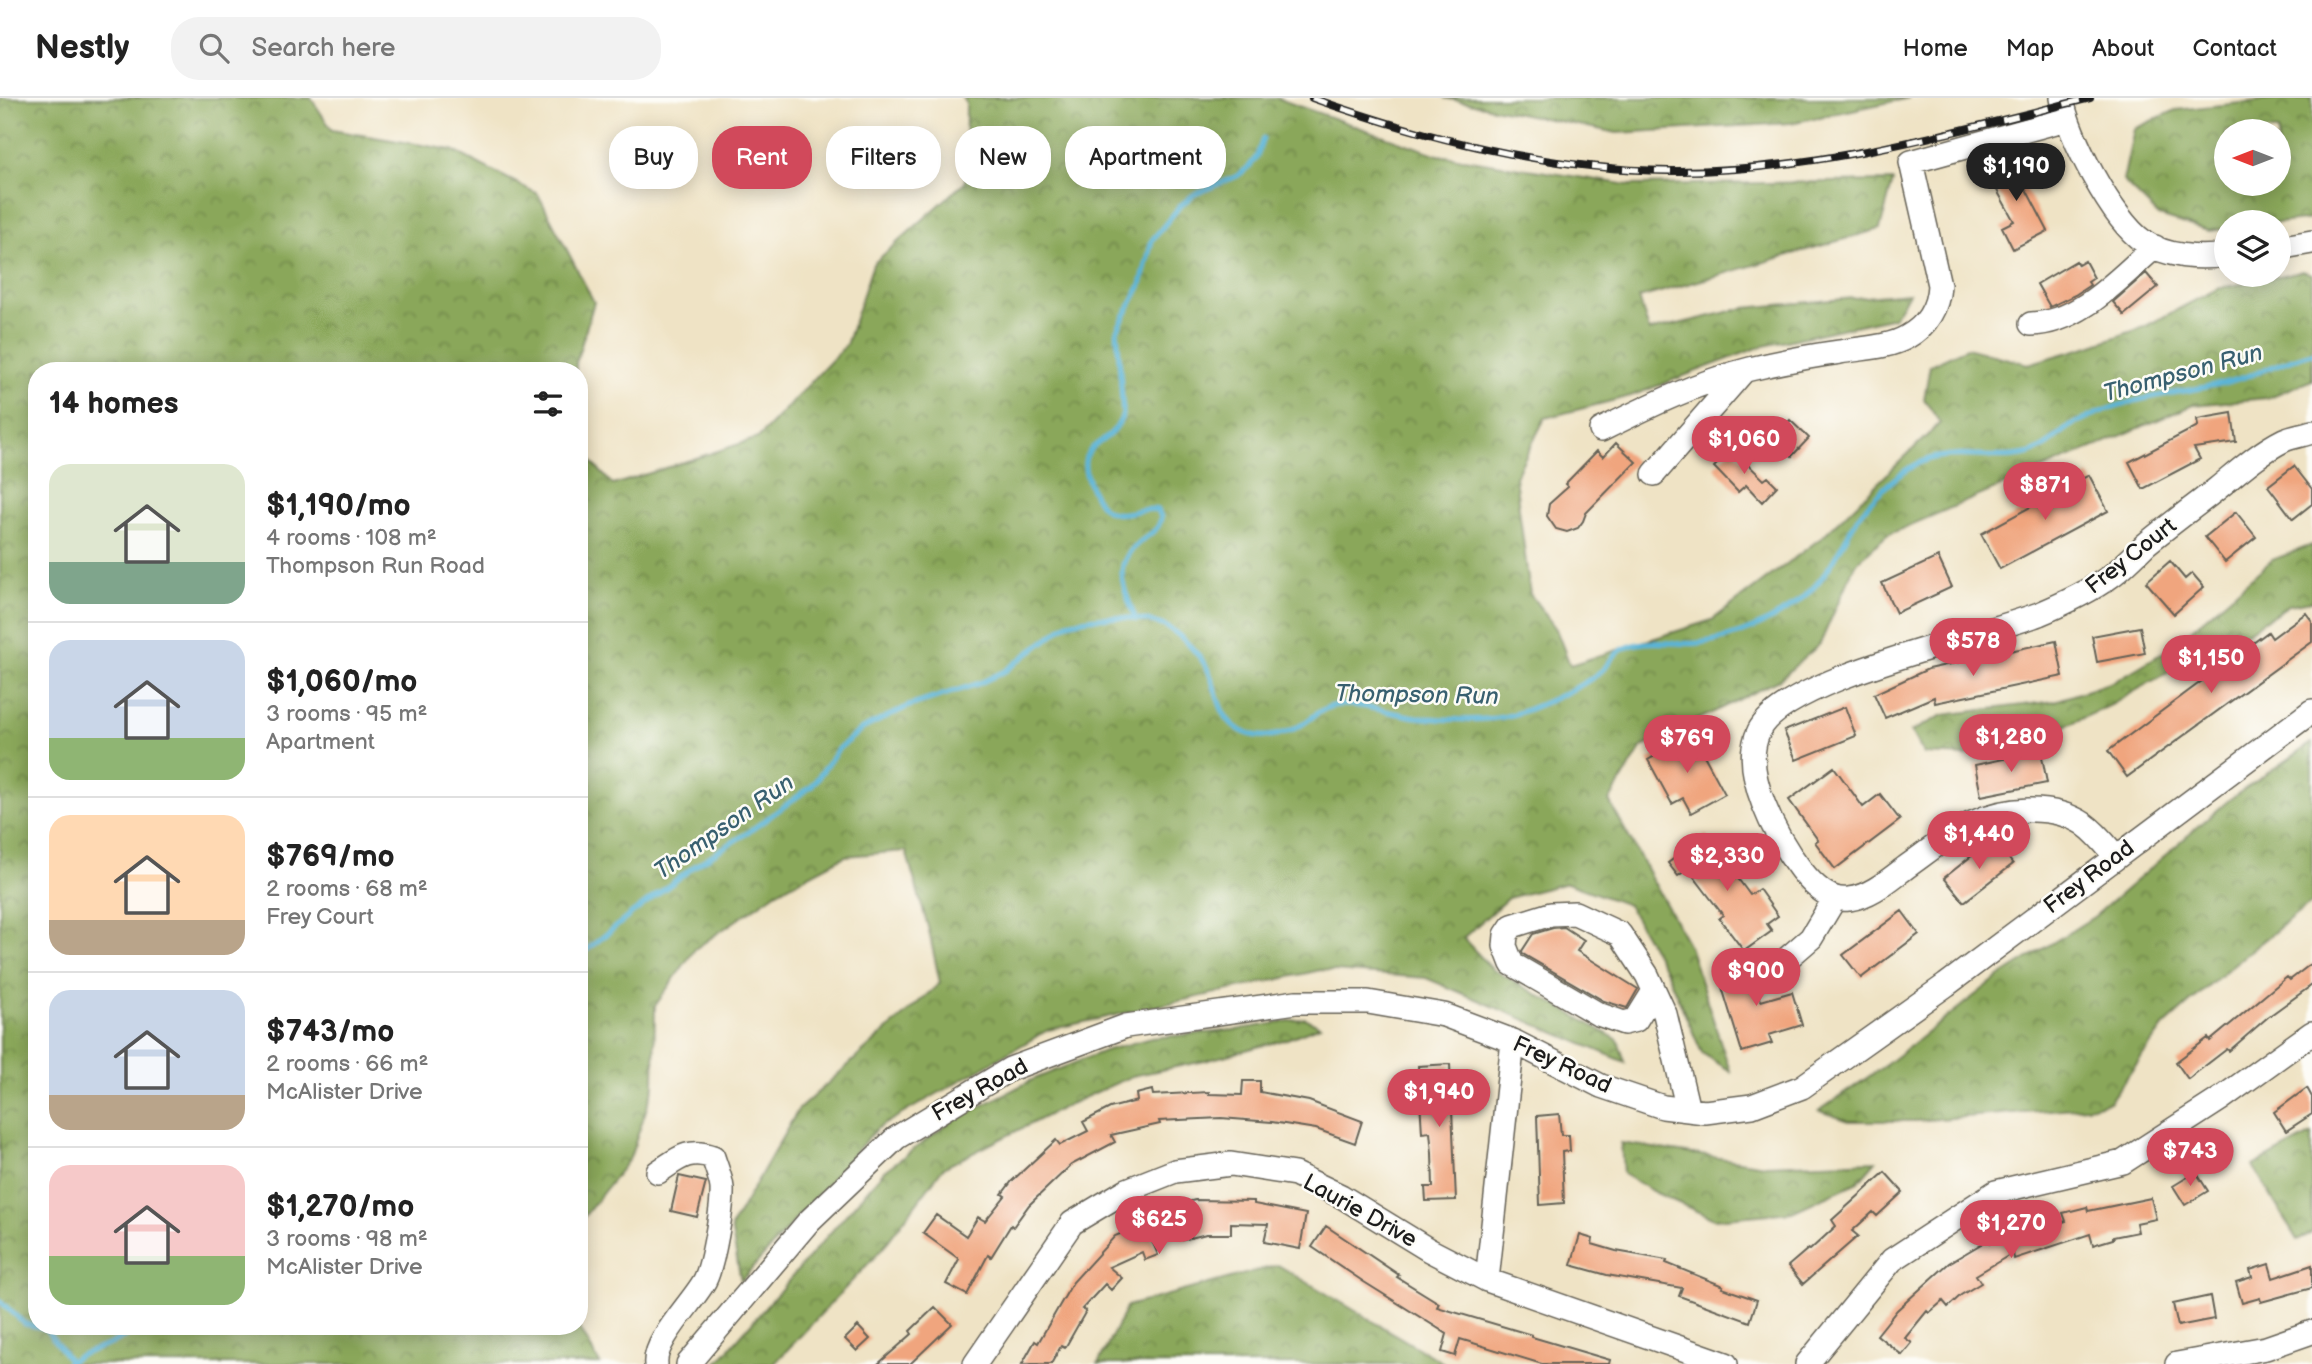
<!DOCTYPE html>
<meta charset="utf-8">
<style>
:root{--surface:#fff;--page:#f2f2f2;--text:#222;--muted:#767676;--line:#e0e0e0;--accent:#d1495b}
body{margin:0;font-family:"Balsamiq Sans",sans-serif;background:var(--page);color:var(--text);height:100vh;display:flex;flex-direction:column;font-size:26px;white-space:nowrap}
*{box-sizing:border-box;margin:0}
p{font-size:23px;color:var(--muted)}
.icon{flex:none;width:38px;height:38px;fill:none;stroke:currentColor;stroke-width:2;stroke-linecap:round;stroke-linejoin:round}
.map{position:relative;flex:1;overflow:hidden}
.details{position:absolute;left:28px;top:264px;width:560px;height:973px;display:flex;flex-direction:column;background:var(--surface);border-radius:28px;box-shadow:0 4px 18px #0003}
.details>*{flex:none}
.banner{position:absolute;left:609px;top:28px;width:665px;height:63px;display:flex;gap:14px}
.needle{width:46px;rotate:270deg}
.tools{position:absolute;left:2214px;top:21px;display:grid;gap:14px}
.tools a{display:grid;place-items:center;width:77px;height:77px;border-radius:50%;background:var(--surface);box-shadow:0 4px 18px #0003;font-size:35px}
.price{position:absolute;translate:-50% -60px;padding:0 16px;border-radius:24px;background:var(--accent);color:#fff;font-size:23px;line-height:46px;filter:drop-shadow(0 2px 4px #0008)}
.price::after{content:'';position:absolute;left:50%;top:42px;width:21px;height:16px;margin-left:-10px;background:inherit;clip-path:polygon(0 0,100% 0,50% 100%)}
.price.active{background:#222;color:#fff}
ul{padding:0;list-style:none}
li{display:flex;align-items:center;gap:21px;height:175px;padding:0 21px}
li+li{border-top:2px solid var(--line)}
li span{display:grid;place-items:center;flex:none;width:196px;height:140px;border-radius:21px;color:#555}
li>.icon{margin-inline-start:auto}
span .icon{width:84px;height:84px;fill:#fffc;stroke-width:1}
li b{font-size:30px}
h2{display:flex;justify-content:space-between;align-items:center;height:84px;padding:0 21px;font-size:30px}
.tag{padding:0 24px;border-radius:28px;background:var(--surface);box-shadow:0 4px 18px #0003;font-size:24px;line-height:63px}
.tag.active{background:var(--accent);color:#fff}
header{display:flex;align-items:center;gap:42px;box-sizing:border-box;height:98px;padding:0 35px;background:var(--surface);border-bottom:2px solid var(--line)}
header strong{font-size:33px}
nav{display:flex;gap:38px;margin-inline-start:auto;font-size:24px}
.search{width:490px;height:63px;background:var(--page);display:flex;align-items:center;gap:18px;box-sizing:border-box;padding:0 24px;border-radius:28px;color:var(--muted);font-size:26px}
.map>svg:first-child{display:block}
.forest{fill:url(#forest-crowns);stroke:#53623b;stroke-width:2;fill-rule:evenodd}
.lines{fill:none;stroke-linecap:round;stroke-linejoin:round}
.stream{stroke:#5ab4d7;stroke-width:5}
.building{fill:#f0a57e}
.minor-casing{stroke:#666257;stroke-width:26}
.minor{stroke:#fff;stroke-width:23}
.rail-casing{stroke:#1c1c1c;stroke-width:8}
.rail{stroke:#fdfcf7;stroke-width:5;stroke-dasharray:16;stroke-linecap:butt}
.labels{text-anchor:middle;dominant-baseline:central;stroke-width:5;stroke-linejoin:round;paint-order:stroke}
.street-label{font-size:23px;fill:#1c1c1c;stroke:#fdfcf7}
.water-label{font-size:24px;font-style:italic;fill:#386070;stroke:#fdfcf7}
</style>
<header>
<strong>Nestly</strong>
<div class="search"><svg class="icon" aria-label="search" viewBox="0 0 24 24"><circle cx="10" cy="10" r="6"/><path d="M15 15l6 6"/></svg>Search here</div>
<nav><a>Home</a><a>Map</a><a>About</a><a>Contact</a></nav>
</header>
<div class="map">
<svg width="2312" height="1266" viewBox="0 0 2312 1266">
<defs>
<pattern id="forest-crowns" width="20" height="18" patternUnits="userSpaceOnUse" patternTransform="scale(1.75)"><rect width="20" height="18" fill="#8aa75a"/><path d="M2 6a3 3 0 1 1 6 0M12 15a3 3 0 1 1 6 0" fill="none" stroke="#70874a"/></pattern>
</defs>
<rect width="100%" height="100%" fill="#fdfcf7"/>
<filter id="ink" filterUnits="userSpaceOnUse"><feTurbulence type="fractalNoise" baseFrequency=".0143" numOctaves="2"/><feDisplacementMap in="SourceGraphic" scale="14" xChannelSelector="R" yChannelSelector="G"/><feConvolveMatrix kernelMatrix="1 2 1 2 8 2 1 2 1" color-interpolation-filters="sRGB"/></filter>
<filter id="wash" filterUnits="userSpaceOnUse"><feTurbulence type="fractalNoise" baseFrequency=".00686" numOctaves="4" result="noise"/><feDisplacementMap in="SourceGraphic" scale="28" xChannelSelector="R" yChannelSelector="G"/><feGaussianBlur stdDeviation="1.57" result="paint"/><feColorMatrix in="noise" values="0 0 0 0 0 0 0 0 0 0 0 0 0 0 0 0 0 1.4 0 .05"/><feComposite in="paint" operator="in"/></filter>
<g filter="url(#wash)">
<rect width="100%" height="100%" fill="#efe3c5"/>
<path class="forest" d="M0 0H311L332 32 452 52 538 96 594 204 576 265V273H37V1228L579 1229 600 1266H0Z
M963 0H1276L1438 57 1629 87 1893 83 1880 131 1639 200 1649 233 1744 210 1909 195 1894 219 1760 249 1631 298 1545 320 1515 379 1530 496 1556 531 1570 567 1712 522 1821 440 1940 325 1924 301 1930 267 1966 250 2028 266 2090 248 2144 229 2217 191 2302 173 2312 176V282L2267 300 2193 307 1887 437 1855 466 1820 546 1779 582 1642 649 1609 703 1689 848 1730 973 1702 955 1667 875 1628 807 1567 785 1508 800 1463 840 1492 871 1618 942 1625 964 1426 880 1321 872 1048 932 876 1031 741 1183 731 1129 798 1012 940 885 928 829 906 753 845 758 777 794 695 851 655 908 654 988 630 1060 579 1125V350L613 387 758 340 846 247 873 166 965 84 966 5Z
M1444 0H1909L1791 25 1617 35Z
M2286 0H2312V121L2279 125 2226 124V131L2208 133 2159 118 2123 83 2134 31 2176 12ZM2226 33H2278V86H2226Z
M2312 447V503L2289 507 2228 546 2161 578 2111 607 2052 634 1967 658 1924 656 1911 634 1943 617 2055 603 2115 583 2169 551 2272 462Z
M2312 645V804L2229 870 2164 928 2109 1004 2087 1009 1915 1023H1849L1819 1013 1887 966 1997 880 2095 818 2230 701Z
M1305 920 1320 928 1287 941 1205 963 1132 978 1068 1007 943 1070 882 1151 774 1266H716L884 1073 952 1023 1032 982 1104 953 1151 940 1236 932Z
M2312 1036V1135L2297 1142 2253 1068Z
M1621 1045 1765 1067 1876 1063 1858 1084 1792 1114 1714 1121 1654 1094 1623 1076Z
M1278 1167 1445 1266H1098L1127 1208Z"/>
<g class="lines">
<path class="stream" d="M1136 522C1123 487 1109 465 1145 440 1153 434 1160 430 1161 419L1158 412C1143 408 1129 418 1114 415 1102 413 1097 402 1092 392 1068 340 1110 354 1123 316L1117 232 1141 187 1152 142 1180 108 1193 97 1237 78 1249 69 1257 58 1263 40
M579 858 634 814 696 767 747 735 812 688 838 651 862 631 909 608 980 585 1005 573 1068 525C1095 517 1150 516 1173 533 1185 541 1200 558 1207 570 1218 591 1217 619 1240 632 1258 643 1284 638 1301 627 1311 621 1320 611 1332 608 1354 603 1393 616 1417 619 1441 622 1479 623 1503 619 1528 614 1581 590 1600 574 1608 568 1612 558 1620 553 1642 538 1674 548 1698 545 1736 541 1779 522 1808 495 1831 474 1842 444 1859 418 1871 401 1893 380 1911 369 1948 346 1991 366 2031 355 2045 350 2055 340 2066 331 2075 324 2088 320 2098 315 2141 297 2187 295 2231 283 2259 276 2284 262 2312 255
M0 1203 25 1226 45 1230 69 1262
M66 1266 80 1257 111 1246 142 1228"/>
</g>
<g id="blocks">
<path class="building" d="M2011 57 2016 72 2048 133 2013 151 2002 129 2014 123 1983 67Z
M2076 163 2078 167 2085 163 2094 180 2088 184 2090 187 2075 197 2050 209 2037 186Z
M2146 175 2158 189 2124 217 2113 204Z
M2232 315 2236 344 2194 350 2200 361 2143 391 2129 364 2198 328 2197 321Z
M1790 322 1809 340 1792 358 1773 340Z
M1616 345 1636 364 1586 415 1583 423 1578 430 1567 434 1556 431 1547 418 1549 406 1568 389 1565 386 1597 353 1603 359Z
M1732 351 1764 382 1768 379 1777 388 1762 404 1746 387 1738 394 1714 369Z
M2294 368 2312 391V406L2293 421 2268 388Z
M2089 377 2108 413 2000 471 1981 436Z
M2236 414 2256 439 2225 464 2205 439Z
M1938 459 1952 489 1896 515 1882 485Z
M2170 463 2185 481 2192 475 2204 489 2174 516 2146 484Z
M2306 515 2312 523V544L2127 679 2108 653 2268 534 2272 540Z
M2140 529 2145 555 2097 564 2092 538Z
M2056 543 2063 578 1935 605 1934 599 1885 620 1874 596 1928 571Z
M1845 609 1856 638 1796 662 1784 633Z
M1693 637 1725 696 1691 715 1683 700 1672 706 1648 662Z
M2041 653 2047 685 1981 698 1975 667Z
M1834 669 1863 709 1880 696 1900 722 1835 771 1815 744 1818 742 1789 702Z
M1706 737 1750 797 1759 791 1778 818 1767 826 1772 833 1744 853 1719 820 1723 817 1688 771 1678 778 1668 765Z
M1993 741 2013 766 1964 804 1944 780Z
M1902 813 1919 836 1861 880 1843 857Z
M1564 829 1584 842 1577 853 1638 891 1627 910 1604 903 1523 856 1522 853 1533 836 1553 830Z
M1749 864 1761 903 1792 894 1802 927 1769 937 1772 945 1742 954 1717 873Z
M2312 865V887L2268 919 2229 953 2227 951 2188 981 2176 964 2208 940 2210 943 2287 879 2290 882Z
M1450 966 1456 1102 1426 1103 1425 1089H1433L1432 1055 1430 1034 1422 1035 1418 968Z
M1243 983H1260V994L1309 1003 1362 1023 1355 1045 1316 1031 1272 1024 1221 1020 1159 1023 1160 1026 1111 1037 1115 1044 1071 1067 1029 1107 1013 1129 1011 1127 991 1159 988 1157 967 1197 946 1186 959 1161 923 1135 936 1117 966 1138 978 1119 985 1123 1005 1098 1002 1096 1012 1083 1056 1042 1060 1047 1088 1033 1083 1024 1110 1010 1137 1003 1136 996 1152 992 1153 997 1209 994V996L1242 997Z
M2307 990 2312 999V1016L2286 1033 2274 1014Z
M1559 1016 1561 1037H1569L1570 1053 1562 1054 1564 1105 1540 1107 1537 1018Z
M1885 1074 1903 1094 1877 1118 1873 1114 1852 1133 1858 1138 1803 1186 1788 1168 1808 1151 1810 1152 1836 1128 1832 1122Z
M2196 1074 2208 1093 2185 1107 2173 1088Z
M679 1078 706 1084 697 1119 671 1113Z
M2151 1100 2156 1121 2136 1125 2138 1134 2113 1139V1141L2093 1147 2090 1136 2014 1161 2013 1155 1976 1177 1981 1185 1961 1197 1948 1209 1943 1203 1929 1215 1927 1213 1905 1240 1912 1245 1902 1257 1877 1237 1897 1212 1949 1165 1988 1142 1990 1145 2066 1123 2063 1115 2087 1109 2088 1113Z
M1195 1102 1254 1103V1106L1306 1116 1300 1151 1264 1144 1268 1126 1231 1125V1136H1206L1183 1142 1181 1133 1151 1140 1158 1157 1145 1162 1142 1154 1109 1169 1122 1180 1111 1192 1105 1186 1082 1211 1086 1213 1065 1250 1061 1248 1051 1266H1022L1035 1243 1038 1245 1073 1184 1115 1138 1159 1120 1157 1112Z
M1326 1128 1399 1177 1397 1179 1439 1205 1437 1209 1532 1237V1239L1610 1262 1609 1266H1542L1460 1241 1455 1258 1442 1254 1447 1236 1364 1184 1312 1149Z
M1580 1137 1593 1141 1592 1146 1616 1153 1667 1162 1666 1165 1723 1188 1722 1190 1757 1202 1750 1224 1679 1198 1682 1190 1607 1177 1571 1167Z
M2269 1166 2273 1180 2312 1167V1190L2261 1204 2260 1200 2242 1205 2236 1184 2252 1179 2250 1172Z
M2210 1198 2214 1221 2178 1228 2173 1206Z
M935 1209 952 1226 910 1266H878L912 1236 910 1233Z
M858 1228 870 1241 857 1253 845 1241Z"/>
</g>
</g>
<g filter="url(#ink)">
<use href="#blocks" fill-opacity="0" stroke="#666257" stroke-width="2"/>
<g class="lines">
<defs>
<path id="minor" d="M2062 0C2067 36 2113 123 2143 143 2166 159 2199 161 2226 157
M2278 150 2312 144
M2031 226C2081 225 2119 179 2155 149
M1601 332C1649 308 1698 284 1750 271 1780 264 1810 258 1840 254 1861 250 1888 250 1907 239 1927 228 1938 209 1939 187L1911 64 2067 21
M1654 376 1742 275
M2116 759C2106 747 2097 735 2084 726 2052 705 2005 710 1972 725 1949 736 1929 753 1909 767 1891 780 1872 798 1849 801 1830 804 1812 786 1801 772 1777 741 1739 673 1759 633 1785 580 1980 539 2039 516 2063 506 2089 494 2111 478 2123 469 2134 458 2145 447 2169 427 2194 409 2218 390 2239 373 2260 354 2284 342 2293 338 2303 337 2312 334
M1774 872 1811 840 1835 800
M1654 893 1636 922 1624 925 1598 916 1512 866 1505 848 1506 837 1512 828 1551 816 1575 815 1620 836 1647 877 1665 916 1688 1012
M1487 1182 1513 943
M656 1266C653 1243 694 1203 705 1182 713 1166 723 1108 722 1090 721 1080 716 1069 713 1059 688 1050 678 1061 658 1074
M688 1266 809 1123 896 1040 1010 971 1126 928 1296 904H1368L1444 917 1513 943 1601 988 1663 1009 1705 1014 1752 1008 1802 989 1946 887 2312 613
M975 1266 1072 1125 1127 1092 1175 1073 1231 1066 1295 1076 1341 1098 1429 1152 1487 1182 1726 1266
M1807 1266 1892 1162 1996 1094 2123 1064 2222 1000 2312 935
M2177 1266 2266 1250 2312 1234"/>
</defs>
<use href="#minor" class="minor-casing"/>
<use href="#minor" class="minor"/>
<defs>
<path id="rail" d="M1312 0C1428 41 1545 71 1668 73 1812 75 1952 34 2090 0"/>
</defs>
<use href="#rail" class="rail-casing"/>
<use href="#rail" class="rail"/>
</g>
</g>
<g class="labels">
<g class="street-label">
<text transform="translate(2131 458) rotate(-38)">Frey Court</text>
<text transform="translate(2089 779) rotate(-37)">Frey Road</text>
<text transform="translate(1562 967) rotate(25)">Frey Road</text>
<text transform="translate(980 992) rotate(-29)">Frey Road</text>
<text transform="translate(1360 1113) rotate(29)">Laurie Drive</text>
</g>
<g class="water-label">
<text transform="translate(2183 275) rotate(-15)">Thompson Run</text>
<text transform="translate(1417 597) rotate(1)">Thompson Run</text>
<text transform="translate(724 729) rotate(-35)">Thompson Run</text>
</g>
</g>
</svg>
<div class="tools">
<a><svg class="needle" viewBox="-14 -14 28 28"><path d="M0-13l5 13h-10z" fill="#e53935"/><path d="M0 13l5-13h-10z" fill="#767676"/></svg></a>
<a><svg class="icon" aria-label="layers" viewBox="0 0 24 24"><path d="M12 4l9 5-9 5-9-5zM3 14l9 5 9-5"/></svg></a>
</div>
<b class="price active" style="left:2016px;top:105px">$1,190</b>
<b class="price" style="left:1744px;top:378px">$1,060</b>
<b class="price" style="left:2045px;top:424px">$871</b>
<b class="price" style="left:1973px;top:580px">$578</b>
<b class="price" style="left:2211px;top:597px">$1,150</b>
<b class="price" style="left:2011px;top:676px">$1,280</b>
<b class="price" style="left:1687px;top:677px">$769</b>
<b class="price" style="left:1979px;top:773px">$1,440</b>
<b class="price" style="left:1727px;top:795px">$2,330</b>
<b class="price" style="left:1756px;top:910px">$900</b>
<b class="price" style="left:1439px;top:1031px">$1,940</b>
<b class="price" style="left:2190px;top:1090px">$743</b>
<b class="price" style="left:1159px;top:1158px">$625</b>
<b class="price" style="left:2011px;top:1162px">$1,270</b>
<div class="banner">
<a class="tag">Buy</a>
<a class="tag active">Rent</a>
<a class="tag">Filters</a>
<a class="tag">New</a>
<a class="tag">Apartment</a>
</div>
<section class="details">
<h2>14 homes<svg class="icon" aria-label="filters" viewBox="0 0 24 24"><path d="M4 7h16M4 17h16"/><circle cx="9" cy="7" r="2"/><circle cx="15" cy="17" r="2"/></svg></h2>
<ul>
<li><span style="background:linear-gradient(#dfe7d0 70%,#7fa58c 0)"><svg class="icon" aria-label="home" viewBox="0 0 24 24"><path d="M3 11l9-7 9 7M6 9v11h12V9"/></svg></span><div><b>$1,190/mo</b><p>4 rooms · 108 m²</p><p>Thompson Run Road</p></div></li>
<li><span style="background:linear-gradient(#c9d6e8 70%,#8fb573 0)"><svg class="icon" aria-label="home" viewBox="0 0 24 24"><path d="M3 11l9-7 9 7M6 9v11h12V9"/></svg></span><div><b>$1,060/mo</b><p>3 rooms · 95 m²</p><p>Apartment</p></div></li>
<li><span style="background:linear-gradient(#ffd9b3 75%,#b9a48a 0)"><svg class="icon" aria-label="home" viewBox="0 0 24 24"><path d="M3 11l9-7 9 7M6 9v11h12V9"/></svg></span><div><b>$769/mo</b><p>2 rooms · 68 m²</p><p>Frey Court</p></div></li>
<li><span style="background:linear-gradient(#c9d6e8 75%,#b9a48a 0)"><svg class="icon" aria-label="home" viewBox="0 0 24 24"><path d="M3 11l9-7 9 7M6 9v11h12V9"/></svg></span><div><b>$743/mo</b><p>2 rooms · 66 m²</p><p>McAlister Drive</p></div></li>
<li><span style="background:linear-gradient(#f6c9c9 65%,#8fb573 0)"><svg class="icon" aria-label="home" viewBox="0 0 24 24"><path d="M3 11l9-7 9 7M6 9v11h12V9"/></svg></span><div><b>$1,270/mo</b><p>3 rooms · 98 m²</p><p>McAlister Drive</p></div></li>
</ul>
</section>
</div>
